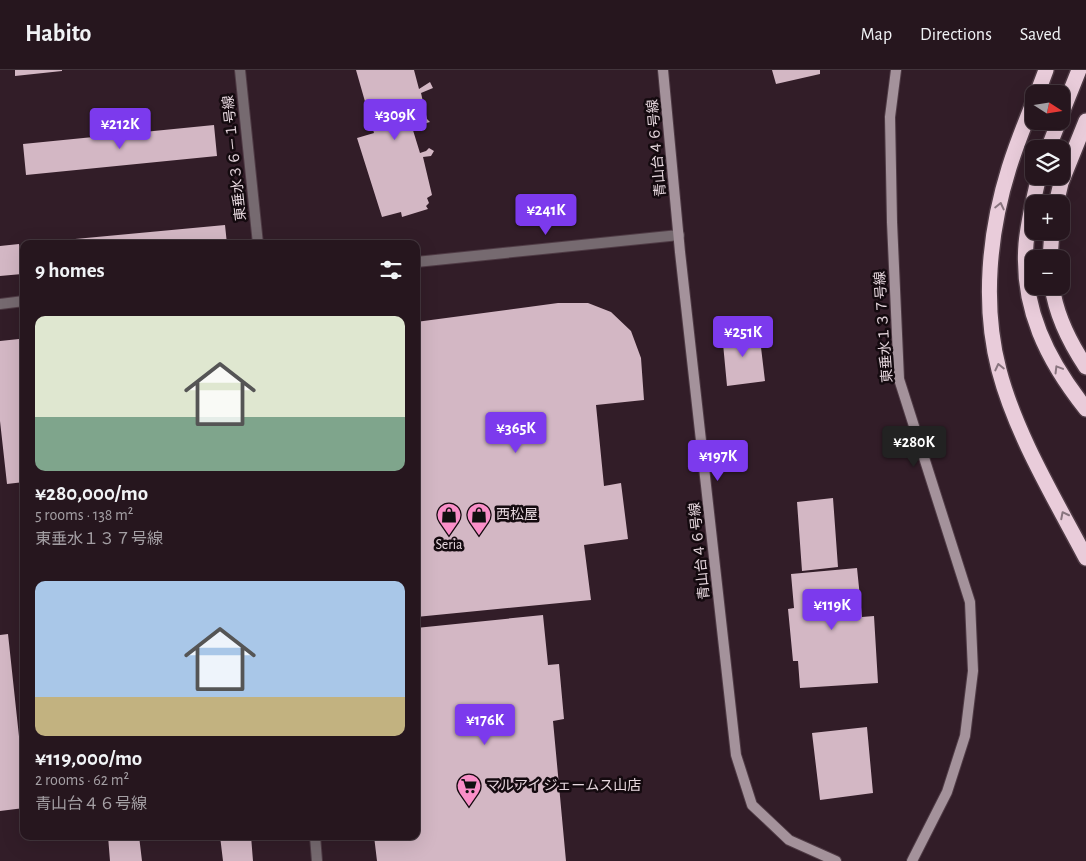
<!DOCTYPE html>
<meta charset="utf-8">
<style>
:root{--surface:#26161e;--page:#32232b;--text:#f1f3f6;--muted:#a49fa4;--line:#42353c;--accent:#7c3aed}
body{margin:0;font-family:"Alegreya Sans","Noto Sans JP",sans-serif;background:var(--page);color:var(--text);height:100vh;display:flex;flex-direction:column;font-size:19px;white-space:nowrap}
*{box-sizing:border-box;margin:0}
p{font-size:16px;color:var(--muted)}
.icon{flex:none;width:28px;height:28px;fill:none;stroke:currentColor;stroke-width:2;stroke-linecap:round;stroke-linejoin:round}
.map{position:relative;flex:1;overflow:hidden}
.details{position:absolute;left:20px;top:170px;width:400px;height:600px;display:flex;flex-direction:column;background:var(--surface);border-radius:10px;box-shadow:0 5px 20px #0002,0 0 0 1px var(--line)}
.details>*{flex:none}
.needle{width:32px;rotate:102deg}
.controls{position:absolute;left:1025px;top:15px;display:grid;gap:10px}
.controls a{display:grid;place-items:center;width:45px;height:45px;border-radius:10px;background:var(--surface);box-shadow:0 5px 20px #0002,0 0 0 1px var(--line);font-size:25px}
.price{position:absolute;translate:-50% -42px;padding:0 11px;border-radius:5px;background:var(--accent);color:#fff;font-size:16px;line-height:32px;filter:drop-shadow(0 1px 2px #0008)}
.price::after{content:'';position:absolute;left:50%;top:30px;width:15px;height:11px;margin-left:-8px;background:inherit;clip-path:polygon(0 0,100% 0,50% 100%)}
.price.current{background:#222;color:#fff}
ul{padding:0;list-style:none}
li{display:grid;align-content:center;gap:10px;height:265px;padding:0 15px}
li span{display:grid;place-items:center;height:155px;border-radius:10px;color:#555}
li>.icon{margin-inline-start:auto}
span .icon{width:90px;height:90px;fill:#fffc;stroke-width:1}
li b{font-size:21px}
h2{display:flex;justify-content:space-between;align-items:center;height:60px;padding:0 15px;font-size:21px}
header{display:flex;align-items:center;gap:30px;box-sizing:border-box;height:70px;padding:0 25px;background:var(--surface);border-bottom:1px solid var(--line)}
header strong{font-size:24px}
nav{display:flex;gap:28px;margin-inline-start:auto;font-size:18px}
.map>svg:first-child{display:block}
.building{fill:#d3b7c4}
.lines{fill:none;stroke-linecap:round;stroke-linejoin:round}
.street-casing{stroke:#4f3b45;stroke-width:12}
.secondary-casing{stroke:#4f3b45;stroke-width:12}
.highway-casing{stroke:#4f3b45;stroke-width:18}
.street{stroke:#766a70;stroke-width:10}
.secondary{stroke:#a4929b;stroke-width:10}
.highway{stroke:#e9ccda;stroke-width:15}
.oneway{stroke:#89757f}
.labels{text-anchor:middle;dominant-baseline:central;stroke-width:5;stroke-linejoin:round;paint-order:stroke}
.street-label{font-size:14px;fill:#e6d7de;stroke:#140a0f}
.poi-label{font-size:14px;fill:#e6d7de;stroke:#140a0f;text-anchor:start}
</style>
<header>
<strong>Habito</strong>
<nav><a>Map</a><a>Directions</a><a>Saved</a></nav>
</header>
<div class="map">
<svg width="1086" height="791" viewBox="0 0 1086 791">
<rect width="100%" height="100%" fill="#321d28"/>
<path class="building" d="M15 0H62V1L15 6Z
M356 0H414L419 19 430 12 433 18 421 23 427 49 430 52 412 57 420 83 426 81 429 78 434 81 431 86 423 87 432 125 427 128 429 133 426 136 428 139 402 147 401 142 382 147 357 68 374 63Z
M772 0H820V4L776 14Z
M214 55 217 86 26 105 23 74Z
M225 155 227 174H43V172Z
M19 174 22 204 0 206V176Z
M558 233H588L611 242 631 261 641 288 644 330 596 335 604 416 621 413 628 469 584 475 591 530 416 547V252Z
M750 259 751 270 760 269 765 311 727 316 722 263Z
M19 269 24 319V412L7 414 0 351V271Z
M833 428 838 497 802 501 797 432Z
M857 498 862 547 874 546 878 613 800 618 798 591H793L788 539 794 538 791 504Z
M543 545 548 595 559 594 564 649 553 651 566 791H377L374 766H416V558Z
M8 564 24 713V738L0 741V565Z
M867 657 873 723 820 730 812 663Z
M108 766H139L142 791H110Z
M220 766H251L253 791H223Z"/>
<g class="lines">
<defs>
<path id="street" d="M240 0 258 174
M416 192 679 165
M0 234 24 231
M315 766 317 791"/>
<path id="secondary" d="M663 0 680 182 736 685 752 735 789 770 836 791
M896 0 890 47 892 152 899 309 970 532 973 601 965 666 947 722 912 791"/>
<path id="highway" d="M1037 24 1046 0
M1034 31C1025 53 1016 76 1009 98 989 162 982 235 999 300 1016 365 1055 429 1086 488
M1061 45 1079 0
M1048 79 1059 51
M1039 106C1034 128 1028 151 1026 174 1021 238 1047 290 1086 339
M1056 134 1061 113 1086 51
M1050 189 1052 161
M1052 216C1056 245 1070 273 1086 297"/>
</defs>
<use href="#street" class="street-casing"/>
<use href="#secondary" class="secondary-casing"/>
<use href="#highway" class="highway-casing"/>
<use href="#street" class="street"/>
<use href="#secondary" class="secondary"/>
<use href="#highway" class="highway"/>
</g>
<defs><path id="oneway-chevron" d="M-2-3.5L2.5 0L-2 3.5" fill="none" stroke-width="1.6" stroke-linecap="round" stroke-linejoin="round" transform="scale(1.25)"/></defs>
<g class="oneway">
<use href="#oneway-chevron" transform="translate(1000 136) rotate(-77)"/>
<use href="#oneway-chevron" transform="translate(999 297) rotate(-103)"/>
<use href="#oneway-chevron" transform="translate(1058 299) rotate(-121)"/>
<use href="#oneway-chevron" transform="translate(1064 445) rotate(-117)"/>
</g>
<defs>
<symbol id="shop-pin" viewBox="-11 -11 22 30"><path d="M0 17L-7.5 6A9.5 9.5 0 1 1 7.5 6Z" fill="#f98fc8" stroke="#140a0f"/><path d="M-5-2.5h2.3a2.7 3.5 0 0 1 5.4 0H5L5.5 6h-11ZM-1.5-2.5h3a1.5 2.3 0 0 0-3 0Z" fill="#111"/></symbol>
<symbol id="supermarket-pin" viewBox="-11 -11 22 30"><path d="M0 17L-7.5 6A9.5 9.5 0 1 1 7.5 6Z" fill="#f98fc8" stroke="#140a0f"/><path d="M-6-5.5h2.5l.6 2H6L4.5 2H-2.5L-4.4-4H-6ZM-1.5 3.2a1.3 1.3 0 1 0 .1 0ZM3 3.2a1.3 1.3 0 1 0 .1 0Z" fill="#111"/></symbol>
</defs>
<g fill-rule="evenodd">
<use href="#shop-pin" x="435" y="431" width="28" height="38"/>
<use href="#shop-pin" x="465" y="431" width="28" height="38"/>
<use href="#supermarket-pin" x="455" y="702" width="28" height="38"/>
</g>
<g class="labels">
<g class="street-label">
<text transform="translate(657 78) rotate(-95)">青山台４６号線</text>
<text transform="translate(235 88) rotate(-96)">東垂水３６－１号線</text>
<text transform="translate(884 257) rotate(-94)">東垂水１３７号線</text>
<text transform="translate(700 481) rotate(-96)">青山台４６号線</text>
</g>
<g class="poi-label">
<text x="496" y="445">西松屋</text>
<text x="449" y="475" text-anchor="middle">Seria</text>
<text x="486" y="716">マルアイ ジェームス山店</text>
</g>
</g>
</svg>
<div class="controls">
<a><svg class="needle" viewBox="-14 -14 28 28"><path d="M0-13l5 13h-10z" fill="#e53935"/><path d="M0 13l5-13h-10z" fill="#a49fa4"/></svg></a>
<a><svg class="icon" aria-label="layers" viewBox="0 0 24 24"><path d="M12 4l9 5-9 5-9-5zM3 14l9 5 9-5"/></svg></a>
<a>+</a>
<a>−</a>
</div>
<b class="price" style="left:395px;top:71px">¥309K</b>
<b class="price" style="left:120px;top:80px">¥212K</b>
<b class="price" style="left:546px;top:166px">¥241K</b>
<b class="price" style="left:743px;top:288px">¥251K</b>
<b class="price" style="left:516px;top:384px">¥365K</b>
<b class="price current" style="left:914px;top:398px">¥280K</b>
<b class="price" style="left:718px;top:412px">¥197K</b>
<b class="price" style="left:832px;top:561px">¥119K</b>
<b class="price" style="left:485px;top:676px">¥176K</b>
<section class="details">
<h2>9 homes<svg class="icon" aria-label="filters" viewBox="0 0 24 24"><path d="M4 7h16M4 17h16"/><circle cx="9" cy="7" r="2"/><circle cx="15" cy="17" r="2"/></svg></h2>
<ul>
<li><span style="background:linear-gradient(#dfe7d0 65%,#7fa58c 0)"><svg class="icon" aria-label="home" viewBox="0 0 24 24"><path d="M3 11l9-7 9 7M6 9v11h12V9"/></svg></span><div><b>¥280,000/mo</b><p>5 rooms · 138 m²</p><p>東垂水１３７号線</p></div></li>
<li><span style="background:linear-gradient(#a9c7e8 75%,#c2b280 0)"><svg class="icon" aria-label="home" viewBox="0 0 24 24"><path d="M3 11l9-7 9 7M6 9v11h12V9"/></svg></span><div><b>¥119,000/mo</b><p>2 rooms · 62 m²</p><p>青山台４６号線</p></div></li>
</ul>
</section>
</div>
